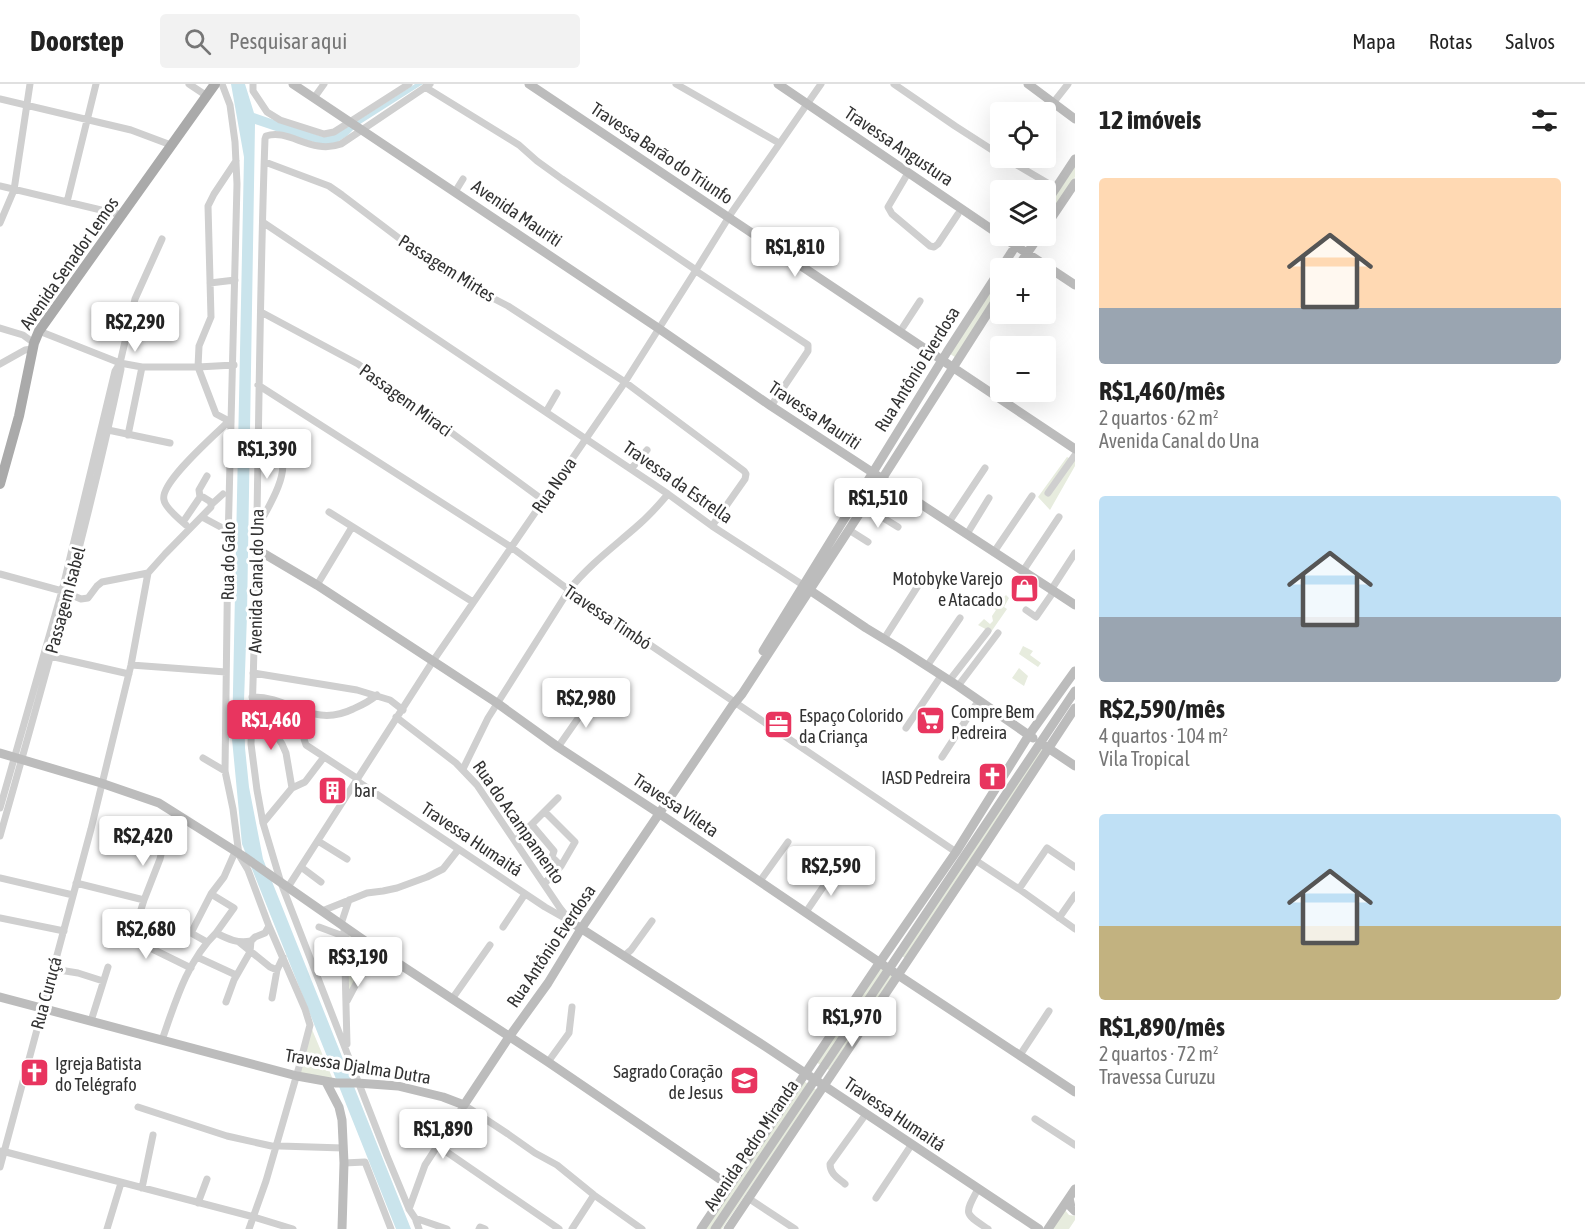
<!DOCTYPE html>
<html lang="pt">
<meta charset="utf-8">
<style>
:root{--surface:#fff;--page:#f2f2f2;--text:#222;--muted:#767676;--line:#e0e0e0;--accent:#e8355f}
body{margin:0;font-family:"Asap Condensed",sans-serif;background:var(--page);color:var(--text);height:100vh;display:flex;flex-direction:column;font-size:22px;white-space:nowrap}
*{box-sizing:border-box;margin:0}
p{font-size:20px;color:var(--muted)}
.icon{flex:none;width:33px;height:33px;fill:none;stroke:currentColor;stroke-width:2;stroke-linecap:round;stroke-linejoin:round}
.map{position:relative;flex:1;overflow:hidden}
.drawer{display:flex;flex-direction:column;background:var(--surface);width:510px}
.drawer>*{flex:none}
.controls{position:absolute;left:990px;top:18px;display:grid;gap:12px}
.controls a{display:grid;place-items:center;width:66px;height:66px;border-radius:6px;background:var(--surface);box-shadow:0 6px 24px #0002;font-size:30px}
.price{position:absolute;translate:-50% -51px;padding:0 14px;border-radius:6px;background:#fff;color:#222;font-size:20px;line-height:39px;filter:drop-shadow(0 2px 3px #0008)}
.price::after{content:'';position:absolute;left:50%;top:36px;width:18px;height:14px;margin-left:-9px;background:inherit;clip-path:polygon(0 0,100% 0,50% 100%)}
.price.active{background:var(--accent);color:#fff}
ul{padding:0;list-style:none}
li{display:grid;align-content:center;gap:12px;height:318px;padding:0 24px}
li span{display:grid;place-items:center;height:186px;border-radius:6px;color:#555}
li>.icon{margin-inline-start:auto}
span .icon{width:108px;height:108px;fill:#fffc;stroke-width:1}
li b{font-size:26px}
h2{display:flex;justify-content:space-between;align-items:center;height:72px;padding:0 24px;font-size:26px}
header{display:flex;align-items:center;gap:36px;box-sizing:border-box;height:84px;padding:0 30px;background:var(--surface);border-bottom:2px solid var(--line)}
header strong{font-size:28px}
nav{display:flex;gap:33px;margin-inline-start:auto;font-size:21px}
.search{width:420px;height:54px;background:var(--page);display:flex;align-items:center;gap:15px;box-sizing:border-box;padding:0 21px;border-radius:6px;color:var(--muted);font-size:22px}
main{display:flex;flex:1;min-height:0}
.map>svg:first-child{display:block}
.green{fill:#e7ecde}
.water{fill:#cae4ec}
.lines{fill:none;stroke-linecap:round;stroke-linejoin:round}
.street{stroke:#cfcfcf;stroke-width:7}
.secondary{stroke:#bcbcbc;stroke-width:9}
.primary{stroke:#aaa;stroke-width:10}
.labels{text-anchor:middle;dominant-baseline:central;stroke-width:6;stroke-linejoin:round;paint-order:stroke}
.street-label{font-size:18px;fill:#323232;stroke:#fff}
.poi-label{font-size:18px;fill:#323232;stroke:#fff;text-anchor:start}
</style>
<header>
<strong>Doorstep</strong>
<div class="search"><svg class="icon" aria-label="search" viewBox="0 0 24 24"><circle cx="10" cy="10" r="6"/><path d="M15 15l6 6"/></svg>Pesquisar aqui</div>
<nav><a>Mapa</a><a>Rotas</a><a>Salvos</a></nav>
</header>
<main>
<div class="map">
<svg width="1075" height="1145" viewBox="0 0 1075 1145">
<rect width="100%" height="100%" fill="#fff"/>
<path class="green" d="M1075 79V93L1046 135V123Z
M1000 191V202L958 275 947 268Z
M1067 373 1075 377V382L1050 426 1038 413Z
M1006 511 1009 514 1004 523 1007 525 991 548 978 541 984 535 990 540 993 537 992 532 996 526 991 523 997 513 1001 516Z
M1023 562 1033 567 1030 571 1041 579 1038 583 1019 570Z
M1019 584 1028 592 1024 602 1012 594Z
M1039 662 1045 666 905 874 900 871Z
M346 846 374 862 346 916Z
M879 882 885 886 822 982 816 978Z
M889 887 894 891 829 986 825 984Z
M311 943 334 998 296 993Z
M804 997 809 1001 711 1145H704Z
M812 1003 817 1006 722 1145H716Z
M1065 1126 1069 1131 1075 1132V1136L1069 1145H1051Z"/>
<path class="water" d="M231 0H245L254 29 323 53 338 49 415 0H423L357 42 347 52 336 59 324 61 288 51 255 40 247 531 244 617 245 664 249 703 263 775 411 1145H396L242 760 232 655 244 73Z"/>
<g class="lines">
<path class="street" d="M189 0 207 12
M222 0 230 21 235 58 237 100 228 458 225 687 233 725 239 771 248 786 269 842 305 925 310 941 299 983 266 1097 249 1145
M253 0V7L267 28 280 36 324 50 334 48 345 41 409 0
M676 0 779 59
M894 0 955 42 1000 71
M425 3 519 61 537 77 562 95 696 186
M314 14 324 0
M0 15 131 46 171 61
M1053 19 1068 0
M1005 74 1056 104
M265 78 329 102 342 111 408 161 481 208 508 222 625 298 744 387 746 390 745 395 712 442
M908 89 888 123 892 130 930 162 934 163 938 160 958 130
M0 102 122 131
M455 108 463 95
M67 118 96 0
M0 139 14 106 30 0
M264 139 668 410 712 442 803 501
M696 187 808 261V267L771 322
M210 199 235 196
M261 228 358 280 543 416
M903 243 920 217
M0 244 23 251 34 259
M39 247 120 279 142 283H198L234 281
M0 280 25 266 32 265
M258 301 511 463 569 506 956 768
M546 328 557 309
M231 338 216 330 198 283 199 262 211 233 208 122 214 110 236 77
M108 346 170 359
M128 351 142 283
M631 385 647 366
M1048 409 1075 371
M200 413 199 406 207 392
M212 420 223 410
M864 422 898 443
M329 428 473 518
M202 433 228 447
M949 438 985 384
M186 441C180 436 165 423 164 416 159 399 216 350 229 337
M258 442C267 426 291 388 280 371 275 364 266 358 259 352
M849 446 868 458
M967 450 989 414
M994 468 1032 412
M1023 487 1059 433
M0 490 62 507 81 515 88 514 97 502 102 498 148 489
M317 501 352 443
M1051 506 1075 469
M1026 526 1036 533 1054 507
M884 555 921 497
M50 572 129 590
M131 581 226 588
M927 582 960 534
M253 589 357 606 390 616 403 626
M949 597 988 547
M958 602 998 549
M252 613C291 612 312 645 353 625 362 621 369 618 377 611
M252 629 260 635 266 636 282 660 286 669 292 704
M306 629 304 655 306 661 358 695
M396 633 456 679 477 701 560 824 571 838
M906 644 941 592
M558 663 593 613
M942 673 979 616
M203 674 225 687
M463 685 488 634 569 506C588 482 612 464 635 444 647 434 658 422 668 410
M357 697 545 823 568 836
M0 724 62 507 115 287 120 279 135 215 162 155
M180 733 165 753 160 775 144 816 133 851 136 857 191 884
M263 739 292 704 305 698 324 673
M532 741 554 767 552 773 561 782
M0 752C44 597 88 443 121 285L120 279
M318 757 347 775
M515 757 558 714
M975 776 1019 805 1075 845
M301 783 321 798
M0 794 73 811
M760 797 788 758
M76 799 144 816
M544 800 561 782 575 758 545 728
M288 803 433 577 625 298 696 186 732 128 821 0
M1019 805 1047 764 1075 783
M211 810 234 824 216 849
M322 827 367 809 383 807 397 804 427 793 443 785 458 766
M806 828 836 784
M0 834 64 847
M1059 834 1075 811
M341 840 349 816
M319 843 346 853
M344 843 347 960
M503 843 525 810
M207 858 191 849 211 810 224 793 235 768
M239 858 270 883 277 886
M624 872 631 866 652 837
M197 873 236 891
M53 885 78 889 103 897
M272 914 277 886 283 873
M452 915 490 861
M347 917 375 864
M226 918 234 896 250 868 251 857 255 853 265 849 269 842
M91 937 108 883
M162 956C175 919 187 877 216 849 228 855 238 860 251 857
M1020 971 1049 927
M548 978 569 949 572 923
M138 1023 227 1052 276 1063
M1035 1035 1075 1061
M280 1062 343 1064
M438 1062 559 1145
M2 1067 254 1133 293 1145
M344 1079 365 1078 391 1145
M0 1083 91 745 131 581 148 489 165 470 211 423V418L203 413H200L183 438
M845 1100C838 1094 830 1090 830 1080L866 1030
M142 1104 153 1051
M978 1105C964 1131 964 1129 988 1145
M748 1114 795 1145
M876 1114 912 1060
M198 1119 207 1095
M409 1125 425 1081 464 1021 508 1050 535 1069 557 1081 594 1111 642 1145
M415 1134 447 1145
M107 1145 121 1099
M419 1145 415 1134 409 1125 387 1072 281 799 263 739 257 706 251 660 252 629C259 438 258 246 265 55L266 52C289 44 311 71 341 60L430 0
M479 1145 480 1143 485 1145
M572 1145 594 1111"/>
<path class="secondary" d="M293 0 658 244 771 322 1075 521
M529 0 1075 365
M778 0 1000 151
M1028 0 1075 35
M1046 119 1075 75
M1046 142 1075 99
M1001 152 1075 201
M1017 184 1039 152
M256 465 317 501 497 619 558 663 660 730 898 891 1075 1008
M805 503 866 544 899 564 958 602 1033 654
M763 567 947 268 1022 152
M1045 662 1075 682
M0 669 101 699 159 719 243 772 375 864 548 978 730 1102
M571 838 766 963 1039 1145
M0 913 297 992 336 999H357L398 1002 443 1013 464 1021 509 953 548 899 581 845 732 622 742 610 882 395 1000 210
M326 998 339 1023 342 1036 344 1079 342 1145
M1069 1114 1071 1123 1075 1127
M701 1145 880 878 956 768 1029 651 1075 587
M715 1145 1075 607
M728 1145 983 764 1075 624
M1048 1145 1075 1105"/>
<path class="primary" d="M0 400 19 332 34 259 39 247 215 0"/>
</g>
<defs>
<symbol id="shop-square" viewBox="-11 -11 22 22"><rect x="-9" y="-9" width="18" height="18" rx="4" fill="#e8355f" stroke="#fff"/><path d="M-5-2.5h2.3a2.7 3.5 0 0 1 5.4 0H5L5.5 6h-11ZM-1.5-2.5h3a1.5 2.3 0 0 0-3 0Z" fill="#fff"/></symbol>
<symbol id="supermarket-square" viewBox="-11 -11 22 22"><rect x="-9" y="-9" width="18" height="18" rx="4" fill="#e8355f" stroke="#fff"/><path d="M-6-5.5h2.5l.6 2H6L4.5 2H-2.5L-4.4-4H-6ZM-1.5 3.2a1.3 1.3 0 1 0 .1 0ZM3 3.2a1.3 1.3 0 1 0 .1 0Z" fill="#fff"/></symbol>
<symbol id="office-square" viewBox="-11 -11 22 22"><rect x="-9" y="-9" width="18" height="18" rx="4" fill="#e8355f" stroke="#fff"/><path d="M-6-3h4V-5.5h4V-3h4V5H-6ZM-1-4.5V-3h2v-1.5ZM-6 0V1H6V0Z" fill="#fff"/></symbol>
<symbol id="church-square" viewBox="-11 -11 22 22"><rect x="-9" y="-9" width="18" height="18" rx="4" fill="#e8355f" stroke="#fff"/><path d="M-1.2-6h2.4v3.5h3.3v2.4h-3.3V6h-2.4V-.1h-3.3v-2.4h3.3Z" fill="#fff"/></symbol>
<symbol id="building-square" viewBox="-11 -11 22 22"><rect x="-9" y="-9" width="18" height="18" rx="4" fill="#e8355f" stroke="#fff"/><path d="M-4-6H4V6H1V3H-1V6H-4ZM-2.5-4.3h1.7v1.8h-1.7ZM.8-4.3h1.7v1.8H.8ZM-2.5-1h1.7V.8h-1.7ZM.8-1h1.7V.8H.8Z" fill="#fff"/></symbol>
<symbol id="school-square" viewBox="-11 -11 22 22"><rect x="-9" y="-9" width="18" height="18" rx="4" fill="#e8355f" stroke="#fff"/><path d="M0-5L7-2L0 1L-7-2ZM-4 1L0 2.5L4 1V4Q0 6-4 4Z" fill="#fff"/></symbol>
</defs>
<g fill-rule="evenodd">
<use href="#shop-square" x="1008" y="488" width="33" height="33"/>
<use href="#supermarket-square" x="914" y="620" width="33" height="33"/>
<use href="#office-square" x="762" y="624" width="33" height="33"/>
<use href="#church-square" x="976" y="676" width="33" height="33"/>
<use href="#building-square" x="316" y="690" width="33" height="33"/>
<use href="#church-square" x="18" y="972" width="33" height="33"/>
<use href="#school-square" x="728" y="980" width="33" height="33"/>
</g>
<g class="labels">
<g class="street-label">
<text transform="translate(899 62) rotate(34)">Travessa Angustura</text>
<text transform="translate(662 69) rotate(34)">Travessa Barão do Triunfo</text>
<text transform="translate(517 129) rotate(34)">Avenida Mauriti</text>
<text transform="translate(69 179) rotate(-55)">Avenida Senador Lemos</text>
<text transform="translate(447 184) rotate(32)">Passagem Mirtes</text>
<text transform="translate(917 285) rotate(-58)">Rua Antônio Everdosa</text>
<text transform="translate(406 316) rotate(36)">Passagem Miraci</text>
<text transform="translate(815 331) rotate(34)">Travessa Mauriti</text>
<text transform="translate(678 398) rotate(35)">Travessa da Estrella</text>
<text transform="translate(554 401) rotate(-55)">Rua Nova</text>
<text transform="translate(228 477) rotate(-89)">Rua do Galo</text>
<text transform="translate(256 497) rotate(-89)">Avenida Canal do Una</text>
<text transform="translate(65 516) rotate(-75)">Passagem Isabel</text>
<text transform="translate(608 533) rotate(34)">Travessa Timbó</text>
<text transform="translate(676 721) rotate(34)">Travessa Vileta</text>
<text transform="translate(519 738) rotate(55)">Rua do Acampamento</text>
<text transform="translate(472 755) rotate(34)">Travessa Humaitá</text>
<text transform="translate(551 862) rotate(-56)">Rua Antônio Everdosa</text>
<text transform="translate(46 909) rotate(-75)">Rua Curuçá</text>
<text transform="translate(358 982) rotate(9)">Travessa Djalma Dutra</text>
<text transform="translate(895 1030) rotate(34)">Travessa Humaitá</text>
<text transform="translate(751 1061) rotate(-56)">Avenida Pedro Miranda</text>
</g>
<g class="poi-label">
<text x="1003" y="494" text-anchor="end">Motobyke Varejo<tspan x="1003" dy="21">e Atacado</tspan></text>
<text x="951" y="627">Compre Bem<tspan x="951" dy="21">Pedreira</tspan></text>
<text x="799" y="631">Espaço Colorido<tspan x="799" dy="21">da Criança</tspan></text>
<text x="971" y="693" text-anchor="end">IASD Pedreira</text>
<text x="354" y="706">bar</text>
<text x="55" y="979">Igreja Batista<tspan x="55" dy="21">do Telégrafo</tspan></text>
<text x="723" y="987" text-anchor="end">Sagrado Coração<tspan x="723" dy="21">de Jesus</tspan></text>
</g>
</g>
</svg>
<div class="controls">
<a><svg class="icon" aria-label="locate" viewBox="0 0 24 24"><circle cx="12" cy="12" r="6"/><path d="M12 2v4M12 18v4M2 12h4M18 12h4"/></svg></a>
<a><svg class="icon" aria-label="layers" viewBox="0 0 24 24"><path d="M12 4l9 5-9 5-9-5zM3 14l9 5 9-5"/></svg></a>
<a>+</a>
<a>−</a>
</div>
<b class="price" style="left:795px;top:194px">R$1,810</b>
<b class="price" style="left:135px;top:269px">R$2,290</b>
<b class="price" style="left:267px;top:396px">R$1,390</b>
<b class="price" style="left:878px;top:445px">R$1,510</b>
<b class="price" style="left:586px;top:645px">R$2,980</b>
<b class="price active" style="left:271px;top:667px">R$1,460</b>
<b class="price" style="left:143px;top:783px">R$2,420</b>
<b class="price" style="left:831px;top:813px">R$2,590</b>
<b class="price" style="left:146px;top:876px">R$2,680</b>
<b class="price" style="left:358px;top:904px">R$3,190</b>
<b class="price" style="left:852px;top:964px">R$1,970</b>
<b class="price" style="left:443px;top:1076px">R$1,890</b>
</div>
<section class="drawer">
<h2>12 imóveis<svg class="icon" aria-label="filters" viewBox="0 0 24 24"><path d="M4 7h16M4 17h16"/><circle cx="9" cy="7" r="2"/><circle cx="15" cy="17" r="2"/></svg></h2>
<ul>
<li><span style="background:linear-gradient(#ffd9b3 70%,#9aa5b1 0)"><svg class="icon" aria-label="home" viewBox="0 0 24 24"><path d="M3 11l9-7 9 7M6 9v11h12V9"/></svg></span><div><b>R$1,460/mês</b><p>2 quartos · 62 m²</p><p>Avenida Canal do Una</p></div></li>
<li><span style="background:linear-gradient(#bfe0f5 65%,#9aa5b1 0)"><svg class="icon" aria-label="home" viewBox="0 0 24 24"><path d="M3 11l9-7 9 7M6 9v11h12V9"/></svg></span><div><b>R$2,590/mês</b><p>4 quartos · 104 m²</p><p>Vila Tropical</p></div></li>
<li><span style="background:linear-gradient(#bfe0f5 60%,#c2b280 0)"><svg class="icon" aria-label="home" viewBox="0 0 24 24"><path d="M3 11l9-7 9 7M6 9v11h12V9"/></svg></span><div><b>R$1,890/mês</b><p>2 quartos · 72 m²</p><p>Travessa Curuzu</p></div></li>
</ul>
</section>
</main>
